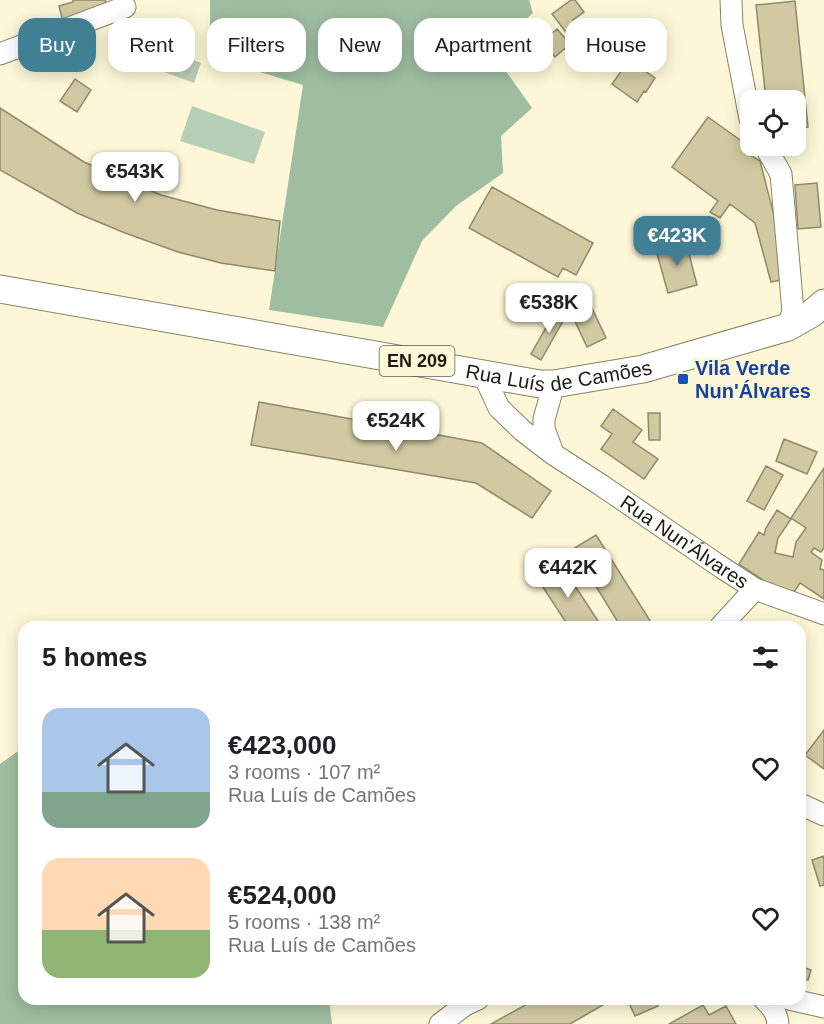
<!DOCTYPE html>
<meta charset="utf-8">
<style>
:root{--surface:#fff;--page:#f6f6f6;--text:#202124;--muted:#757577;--accent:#417f94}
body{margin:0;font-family:Helvetica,sans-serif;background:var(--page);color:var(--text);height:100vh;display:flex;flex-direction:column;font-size:22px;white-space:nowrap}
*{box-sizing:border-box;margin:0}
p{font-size:20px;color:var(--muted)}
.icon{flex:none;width:33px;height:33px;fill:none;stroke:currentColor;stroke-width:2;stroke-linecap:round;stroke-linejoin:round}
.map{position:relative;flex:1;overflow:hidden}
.panel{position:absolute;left:18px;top:621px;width:788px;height:384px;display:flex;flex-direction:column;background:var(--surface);border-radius:18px;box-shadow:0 3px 15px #0003}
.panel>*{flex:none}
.hud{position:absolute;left:18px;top:18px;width:789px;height:54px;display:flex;gap:12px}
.tools{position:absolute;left:740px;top:90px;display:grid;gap:12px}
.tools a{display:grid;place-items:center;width:66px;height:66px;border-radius:12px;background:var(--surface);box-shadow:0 3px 15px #0003;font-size:30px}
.price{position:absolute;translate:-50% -51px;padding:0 14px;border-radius:12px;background:#fff;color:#222;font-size:20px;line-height:39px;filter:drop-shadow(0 2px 3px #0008)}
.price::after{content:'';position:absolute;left:50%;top:36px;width:18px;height:14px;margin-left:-9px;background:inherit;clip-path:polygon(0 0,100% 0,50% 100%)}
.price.selected{background:var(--accent);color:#fff}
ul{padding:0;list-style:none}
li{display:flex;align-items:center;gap:18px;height:150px;padding:0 24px}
li span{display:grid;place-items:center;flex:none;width:168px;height:120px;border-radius:18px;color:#555}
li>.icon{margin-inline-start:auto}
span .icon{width:72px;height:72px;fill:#fffc;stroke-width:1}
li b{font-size:26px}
h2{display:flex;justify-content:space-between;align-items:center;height:72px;padding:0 24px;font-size:26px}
.chip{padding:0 21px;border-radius:18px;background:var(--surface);box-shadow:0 3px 15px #0003;font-size:21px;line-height:54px}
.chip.selected{background:var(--accent);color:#fff}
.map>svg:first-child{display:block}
.green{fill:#b7ceb7}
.forest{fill:#9fbda0}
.building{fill:#d0c9a2;stroke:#8f8a6c;stroke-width:1.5}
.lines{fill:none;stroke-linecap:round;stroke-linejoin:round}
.minor-casing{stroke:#888265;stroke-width:23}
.major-casing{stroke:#888265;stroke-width:29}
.minor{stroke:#fff;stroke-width:21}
.major{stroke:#fff;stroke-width:27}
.transit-dot{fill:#1a4fb4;stroke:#fdf7d7;stroke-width:2}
.labels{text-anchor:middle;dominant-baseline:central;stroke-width:6;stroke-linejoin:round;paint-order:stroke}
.shield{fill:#fdf7d7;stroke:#605d4b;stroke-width:1.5}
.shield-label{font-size:18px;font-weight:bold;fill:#1d1b0f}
.street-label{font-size:20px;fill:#1d1b0f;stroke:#fdf7d7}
.transit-label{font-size:20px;font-weight:bold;fill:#164399;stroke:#fdf7d7;text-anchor:start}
</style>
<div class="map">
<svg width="824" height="1024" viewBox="0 0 824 1024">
<rect width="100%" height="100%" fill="#fdf7d7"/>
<path class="green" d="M172 52 201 63 194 83 164 72Z
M192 106 265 132 254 164 180 141Z"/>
<path class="forest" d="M210 0H529L533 13 491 50 532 108 501 136 503 173 456 206 422 241 383 327 269 310 303 85 210 57Z
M24 747V999H329L332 1024H0V764Z"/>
<path class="building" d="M73 0H105L108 9 63 22 59 6 73 2Z
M571 0H575L584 12 573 20 587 39 577 47 552 14Z
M795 1 808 127 795 129V100H766L756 5Z
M557 29 570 44 555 57 542 42Z
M629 60 655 78 646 92 644 91 637 102 612 84Z
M75 79 91 90 77 112 60 101Z
M0 108 84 162 161 195 217 210 280 221 275 271 221 263 178 252 125 233 77 213 0 170Z
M708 117 747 145 750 155 760 161 790 278 771 282 755 223 730 204 720 218 710 212 718 201 672 167Z
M817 183 821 227 798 229 795 185Z
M492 187 593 243 576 275 563 268 558 277 469 228Z
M686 242 697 285 668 293 656 250Z
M591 306 606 338 587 347 572 315Z
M557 308 567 314 541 360 531 354Z
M259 402 482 443 551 491 532 518 476 483 251 445Z
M613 409 642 430 633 442 658 459 644 479 601 449 612 434 601 426Z
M648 413H660V440H649Z
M784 439 817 452 807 474 776 461Z
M766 466 783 475 764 510 747 501Z
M824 468V548L821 552 814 548 811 552 822 560 820 569 824 570V599L800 583 790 598 739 564 759 532 764 535 766 528 777 510 791 519 778 538 775 553 793 557 796 542 806 528 791 518Z
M596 535 654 627H621L573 549Z
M560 563 602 627H569L537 578Z
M824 730V769L805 755Z
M824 856V885L820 886 812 860Z
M800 966 811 970 808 980 800 978Z
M536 999H606L608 1002 570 1024H491Z
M627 999H655L658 1006 635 1016Z
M703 1005 709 1015 726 1006 736 1024H669Z"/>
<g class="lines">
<defs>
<g id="minor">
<path d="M731 0 732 25 750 119"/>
<path d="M0 54 125 7"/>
<path d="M765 146 781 174 793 311 788 327"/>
<path id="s1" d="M489 374 487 382 499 408 523 431 553 454 601 485 721 567 755 589 824 614"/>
<path d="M553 453 544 429V419L554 384"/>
<path d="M720 627 755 589"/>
<path d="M800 804 824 815"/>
<path d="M764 999C772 1007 777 1013 778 1024"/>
<path d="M789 999 824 1007"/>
<path d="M440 1024 465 1005 478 999"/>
</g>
<g id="major">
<path id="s2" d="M0 289 540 384H554L643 369 788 327 811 314 824 303"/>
</g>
</defs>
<use href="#minor" class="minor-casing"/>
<use href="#major" class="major-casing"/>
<use href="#minor" class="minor"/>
<use href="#major" class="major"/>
</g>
<rect class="transit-dot" x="677" y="373" width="12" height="12" rx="3"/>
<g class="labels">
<rect class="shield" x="379.5" y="346" width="75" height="30" rx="4.5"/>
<g class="shield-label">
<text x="417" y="361">EN 209</text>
</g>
<g class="street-label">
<text stroke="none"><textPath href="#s2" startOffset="567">Rua Luís de Camões</textPath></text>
<text stroke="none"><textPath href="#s1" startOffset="266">Rua Nun'Álvares</textPath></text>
</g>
<g class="transit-label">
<text x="695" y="368">Vila Verde<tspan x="695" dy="23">Nun'Álvares</tspan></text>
</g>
</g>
</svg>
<div class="tools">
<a><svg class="icon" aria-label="locate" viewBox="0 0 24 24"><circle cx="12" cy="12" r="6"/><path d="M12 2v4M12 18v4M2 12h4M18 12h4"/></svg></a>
</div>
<b class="price" style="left:135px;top:203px">€543K</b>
<b class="price selected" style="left:677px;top:267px">€423K</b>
<b class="price" style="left:549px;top:334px">€538K</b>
<b class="price" style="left:396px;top:452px">€524K</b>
<b class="price" style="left:568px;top:599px">€442K</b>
<div class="hud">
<a class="chip selected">Buy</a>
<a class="chip">Rent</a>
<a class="chip">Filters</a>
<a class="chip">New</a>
<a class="chip">Apartment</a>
<a class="chip">House</a>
</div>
<section class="panel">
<h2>5 homes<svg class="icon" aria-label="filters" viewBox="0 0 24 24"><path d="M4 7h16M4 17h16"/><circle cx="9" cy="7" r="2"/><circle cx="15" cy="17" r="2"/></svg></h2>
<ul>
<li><span style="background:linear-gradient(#a9c7e8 70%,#7fa58c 0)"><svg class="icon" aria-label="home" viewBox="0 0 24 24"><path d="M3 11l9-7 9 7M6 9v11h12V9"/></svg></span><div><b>€423,000</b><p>3 rooms · 107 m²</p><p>Rua Luís de Camões</p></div><svg class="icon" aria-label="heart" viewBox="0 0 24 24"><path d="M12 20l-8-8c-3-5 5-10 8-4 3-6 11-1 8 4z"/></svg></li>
<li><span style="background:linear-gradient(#ffd9b3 60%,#8fb573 0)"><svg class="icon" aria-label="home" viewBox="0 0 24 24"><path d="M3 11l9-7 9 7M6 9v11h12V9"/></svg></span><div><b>€524,000</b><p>5 rooms · 138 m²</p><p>Rua Luís de Camões</p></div><svg class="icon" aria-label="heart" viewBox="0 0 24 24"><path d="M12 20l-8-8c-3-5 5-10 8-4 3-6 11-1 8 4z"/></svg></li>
</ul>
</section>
</div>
